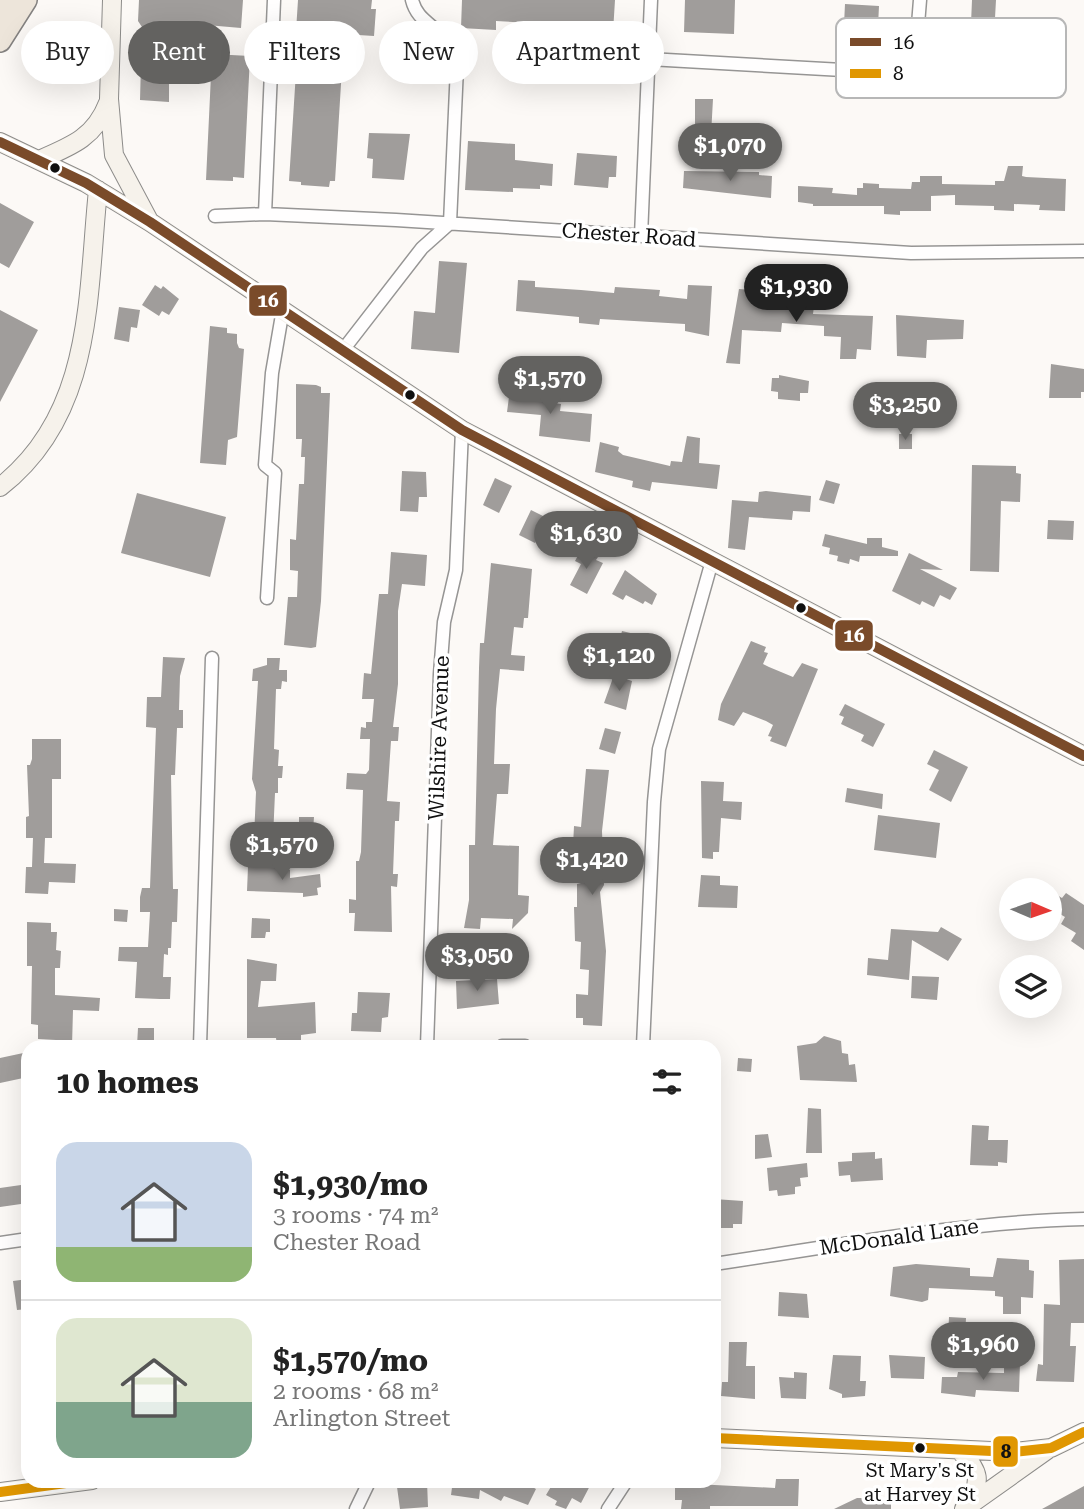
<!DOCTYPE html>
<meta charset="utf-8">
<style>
:root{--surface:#fff;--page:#f2f2f2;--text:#222;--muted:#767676;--line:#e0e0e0;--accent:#636260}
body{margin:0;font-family:"Roboto Serif",serif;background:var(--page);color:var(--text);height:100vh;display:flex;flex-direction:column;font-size:26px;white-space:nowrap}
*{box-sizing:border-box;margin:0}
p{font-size:23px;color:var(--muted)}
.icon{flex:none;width:38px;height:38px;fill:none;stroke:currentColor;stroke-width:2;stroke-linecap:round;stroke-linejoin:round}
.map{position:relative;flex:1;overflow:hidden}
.drawer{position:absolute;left:21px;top:1040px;width:700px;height:448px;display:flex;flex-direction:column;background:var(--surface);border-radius:21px;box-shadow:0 7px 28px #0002}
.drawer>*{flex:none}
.guide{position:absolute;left:21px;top:21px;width:700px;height:63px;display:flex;gap:14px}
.needle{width:46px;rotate:92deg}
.buttons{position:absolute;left:999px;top:878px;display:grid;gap:14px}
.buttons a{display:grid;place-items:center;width:63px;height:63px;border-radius:50%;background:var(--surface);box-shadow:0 7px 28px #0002;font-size:35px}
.price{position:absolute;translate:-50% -60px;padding:0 16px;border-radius:24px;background:var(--accent);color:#fff;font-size:23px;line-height:46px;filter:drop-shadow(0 2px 4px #0008)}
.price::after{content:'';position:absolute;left:50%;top:42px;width:21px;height:16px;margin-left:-10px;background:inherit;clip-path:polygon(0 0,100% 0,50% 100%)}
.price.on{background:#222;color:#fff}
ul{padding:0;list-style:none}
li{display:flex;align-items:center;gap:21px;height:175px;padding:0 35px}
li+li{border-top:2px solid var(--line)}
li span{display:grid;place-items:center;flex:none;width:196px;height:140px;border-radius:21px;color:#555}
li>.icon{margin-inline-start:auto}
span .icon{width:84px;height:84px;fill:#fffc;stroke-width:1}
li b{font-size:30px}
h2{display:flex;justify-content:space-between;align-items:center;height:84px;padding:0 35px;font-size:30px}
.pill{padding:0 24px;border-radius:32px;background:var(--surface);box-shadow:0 7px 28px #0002;font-size:24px;line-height:63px}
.pill.on{background:var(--accent);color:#fff}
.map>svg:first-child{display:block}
.building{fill:#a09d9b}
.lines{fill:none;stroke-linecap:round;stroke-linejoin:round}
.street-casing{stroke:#969594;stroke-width:15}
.secondary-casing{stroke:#8d8c8a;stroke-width:20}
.primary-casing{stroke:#848281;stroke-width:24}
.street{stroke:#fffefe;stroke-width:12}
.secondary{stroke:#f6f2eb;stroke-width:18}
.primary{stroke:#ede5da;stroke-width:21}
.bus-1-casing{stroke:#fff;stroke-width:16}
.bus-2-casing{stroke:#fff;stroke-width:16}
.bus-1{stroke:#7a4b2a;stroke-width:10}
.bus-2{stroke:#e09702;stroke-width:10}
.bus-dot{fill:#101010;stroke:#fff;stroke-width:2.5}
.labels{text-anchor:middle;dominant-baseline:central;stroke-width:7;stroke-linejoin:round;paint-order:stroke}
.bus-label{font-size:19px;fill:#101010;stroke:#fff}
.street-label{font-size:21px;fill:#101010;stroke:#fff}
.key{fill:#fff;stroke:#b7b7b7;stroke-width:2}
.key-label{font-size:19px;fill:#101010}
.line-badge{stroke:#fff;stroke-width:2.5}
.badge-label{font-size:19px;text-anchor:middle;font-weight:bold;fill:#fff}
.pale-badge-label{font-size:19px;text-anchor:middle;font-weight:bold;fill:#111}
</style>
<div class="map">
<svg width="1084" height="1509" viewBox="0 0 1084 1509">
<rect width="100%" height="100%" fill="#fcf9f6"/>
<path class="building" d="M139 0H243L241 28 195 24V47L169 46V102L140 100 142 27 138 21Z
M298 0H372L371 9H376L374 36 296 31Z
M462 0H615L613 32 590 31 591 26 496 21V30L461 28Z
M685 0H735L734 34 684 32Z
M972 0H996L994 36 985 35 982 88H958L960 47H970Z
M845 4 879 6 878 26 862 25V46L843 45Z
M212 54 250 56 244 178 233 177V181L206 180Z
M297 56 337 59 336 68H342L335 181H330L329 187 301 185V182L289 181Z
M695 99H713L711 135H695Z
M369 133 410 134 404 180 372 178 373 159 367 158Z
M468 141 515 144V160L553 164 552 186 540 185V189L513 188V192L465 190Z
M577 153 617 156 616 177H609L608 188 574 185Z
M1008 166H1023L1022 176 1026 177 1066 179 1065 211 1039 210 1040 205 1014 204V211L994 210V206L955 205V195L931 196V211H900V215L884 214V206H813V204L798 202V186L833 188 832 193 857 195V188H863V183L879 184V188L911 189 912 182H920V176H942V184L995 185V181H1004Z
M684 171 759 172V175L772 176 771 198 683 188Z
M0 203 34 222 9 268 0 263Z
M439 261 467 263 459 353 411 349 414 311 435 313Z
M518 280 535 281V287L581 290 614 293 615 287 660 290 659 296 687 299 688 285 712 286 709 336 685 331V324L600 319 599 325 579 323V317L516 311Z
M155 285 161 289 163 286 179 299 169 315 162 311 159 316 142 305Z
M739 289 763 291V303L814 306 813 314 873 316 871 350 857 349 856 359H840L841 337 824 336V326L782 323 781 332 742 330 740 364 726 363Z
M119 307 140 310 137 328 131 327 129 342 114 339Z
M0 310 38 330 0 402Z
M896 315 964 320 963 339 927 340 926 358 897 356Z
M210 326 227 328V333L237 334V343L239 348 244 349 237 437 228 440 226 465 200 463Z
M1051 364 1084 369V392H1081V398H1049Z
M779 375 809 381 808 393H800V401L778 399V392L771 391 772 378H779Z
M511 382 530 384 528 400 561 404 560 411 592 414 590 442 539 436 541 415 507 412Z
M296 384 316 385 321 387V393H330L321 601 316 647 311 648 284 645 288 597H297L298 571 290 570V539L296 540 299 484H304L305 457H301L302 439H296Z
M899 434H912V449H899Z
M687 436 700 438 699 463 720 465 717 489 652 482 650 491 632 487 633 481 595 472 600 442 619 447 618 451 623 455 670 466 671 461 682 462Z
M972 465 1016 466V473L1021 474 1020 502 1001 501 999 572 970 571Z
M402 471 426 472 427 497H419L418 512 400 511Z
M495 478 512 486 499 513 483 505Z
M826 480 840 484 834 504 819 500Z
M766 491 811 496 810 512 793 511 792 520 749 517 745 550 728 548 732 500 758 502 759 492Z
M137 493 226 517 210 577 121 553Z
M531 510 551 520 546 531 542 529 535 543 519 535Z
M1048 520 1074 521 1073 540 1047 539Z
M825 534 867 544V538H882V547L898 551V556H860L859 562 850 559 849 564 837 561 838 556 829 554 830 548 822 546Z
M582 548 598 557 596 560 603 563 587 594 570 585 581 564 575 561Z
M391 552 427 555 425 586 402 584 398 611V684L393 727H399L398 741H391L387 801 400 802 399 821H395L393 874H398L397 887 391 886 392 932 354 931 355 913H349V899L356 900V861H359L361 852 363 790 346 789 347 773 366 774 369 770 370 739H360L361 727 366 728V722H372L374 699H362L364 673 371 674 379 594H388Z
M909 553 943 570 920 569 957 588 950 600 940 595 934 607 922 601 920 605 892 591Z
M491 563 532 569 528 618H524L523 628 514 627 511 655 525 656 524 671 500 669 496 709 494 764H510L508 794H497L493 845 519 846 518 895 529 896 528 913 512 929 513 919 481 918 480 929 464 928 469 900V845H475L479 668 480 643H484Z
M625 570 657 594 652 605 645 601 643 604 626 595 623 600 612 594Z
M622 631 647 637 638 659 616 653Z
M751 641 766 647 764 652 768 653 763 664 769 667 793 677 802 663 818 669 786 747 770 741 772 737 768 736 773 725 766 721 743 712 734 726 718 720 721 704Z
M163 657 185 658 180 676 179 710H183V728H177L175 775H171L173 889H178L177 922H172L171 948H168V955L164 954 163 977H171L170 999H160L135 998 137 962 118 961 119 947H148L150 912H140V897L142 888H150L156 728 146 727 147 697H161Z
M267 658H280L279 670H287V682L282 681 281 689H276L274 749 279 750 278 766H283L282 778H278V793H275L273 838H254L256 792 252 779 258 681H252L253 669 267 665Z
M614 675 632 681 626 710 604 703Z
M845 704 885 724 873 747 861 741 864 735 841 724 844 717 839 715Z
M605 728 621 732 615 754 599 749Z
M32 739H61V779H52V838H45L44 863 76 864 75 883 49 882 48 894 25 893 26 867H32L33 838H26V817L29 816 27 765H30L32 759Z
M934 750 968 767 951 802 929 790 939 770 927 764Z
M586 769 609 770 602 831 604 885 600 892 606 951 602 1026 583 1025V1018H576V994L588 995 589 970 580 969 581 942 575 941 574 907H577V884L581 883V846H573L574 826 581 827Z
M701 781 724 782 723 801 742 802 741 820 721 818 719 852H713V859L702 858Z
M847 788 883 794 882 809 845 802Z
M878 815 940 823 936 858 874 850Z
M299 817H314L313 831 299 830Z
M248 867 284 868 290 870V878L320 874 321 887 317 888 318 895 303 897V893L247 891Z
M701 875 720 876V885L738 886 737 908 698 907Z
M1050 891 1062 898 1066 893 1084 905V950L1071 941 1076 933 1061 924 1065 917 1050 908Z
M114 909 128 910 127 922 114 921Z
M252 918 270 919V932H266L265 938H251Z
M27 922 51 923V932H57L56 950 61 951 60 968H55V995L100 998 99 1011 73 1010 72 1046H56V1040L38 1039V1025L31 1024 32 966H27Z
M941 927 962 939 948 961 912 940 909 980 867 975 868 958 888 960 891 929 938 932Z
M247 959 277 964 276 981H261L258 1007 315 1002 316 1033 301 1035V1043L277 1045 276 1038H247Z
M912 976 939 977 937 1000 911 998Z
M497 979 499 1004 457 1009 456 981Z
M358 992 390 993 388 1017 382 1018 381 1032 351 1031 352 1013H357Z
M138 1028H154V1046H137Z
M824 1036 841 1041 842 1053 848 1054 849 1065 855 1064 857 1082 800 1080 797 1046 816 1043Z
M28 1052V1077L0 1083V1058Z
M738 1058 752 1059 751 1072 737 1071Z
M808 1108 821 1109 822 1153H806Z
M972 1125 989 1126 988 1140H1008L1007 1163 998 1162V1166L970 1165Z
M768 1134 772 1157 755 1159V1135Z
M875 1152V1159L882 1158 883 1180 851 1182 850 1175 839 1176 838 1162 852 1161V1153Z
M807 1163 808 1177 800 1178 801 1186 795 1187V1194L778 1196 777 1190 769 1191 767 1168Z
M28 1184V1203L0 1207V1188Z
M714 1199 743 1201 742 1224H733V1228H714Z
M997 1258 1029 1260V1270L1034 1271 1033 1298 1021 1297V1314H1003V1297L995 1296V1291L929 1288 928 1300 922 1302 890 1296 893 1267 916 1264 970 1268V1276L993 1277Z
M1084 1259V1323H1071L1070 1346H1076L1074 1382 1036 1381 1038 1364 1043 1365 1044 1304 1060 1305 1059 1260Z
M28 1279V1309L17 1310 13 1281Z
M779 1292 807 1294 809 1318 778 1316Z
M949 1317 966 1318 965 1339H948Z
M729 1342H747L746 1366H755V1399L721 1396 722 1382H728Z
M833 1355 861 1356 860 1381H866L865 1396 842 1398V1394L829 1389Z
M889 1355 925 1357 924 1379 891 1378Z
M1004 1363H1020L1019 1392 976 1390 975 1397 941 1393 942 1377H957L958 1372 1004 1373Z
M794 1372 807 1373 806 1399 781 1398 779 1377 794 1378Z
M776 1479H799L798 1506H710V1509H681L682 1500H675V1483L775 1488Z
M453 1480H520L536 1489 528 1505 504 1496 501 1501 480 1490 479 1499 451 1495Z
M555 1480H593L581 1503 572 1498 566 1509 555 1505 557 1501 546 1495Z
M427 1481 428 1507 400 1509 397 1487Z
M1084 1486V1509H1042Z
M877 1488 883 1499H891V1509H834L857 1498H863Z"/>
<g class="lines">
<defs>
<path id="street" d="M649 59 914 74 920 0
M265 214 274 0
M215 216 265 214 396 220 911 253 1084 251
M641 236 651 0
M343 350 422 248 450 223 457 67C453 53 448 41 437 31 426 21 416 16 412 0
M267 598 275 473 265 465 272 373 283 309
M200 1046 212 658
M427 1046 440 674 444 622 456 570 462 430
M502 1046H525
M643 1046 654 802 659 749 712 561
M0 1243 28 1239
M714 1264C837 1246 960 1222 1084 1219
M356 1509 370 1480
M608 1509 627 1480"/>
<path id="secondary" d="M112 0 109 99 114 155 148 219
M0 142 86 183 150 222 462 430 1084 756
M39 160C72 146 95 137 108 103
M0 487C94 414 87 296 98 190
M714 1438 1013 1452 1051 1448 1084 1432
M961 1452C980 1471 981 1481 969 1505
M0 1492 92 1480
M964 1509 1047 1450"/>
<path id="primary" d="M0 34 9 0
M0 41 26 0"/>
</defs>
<use href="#street" class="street-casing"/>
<use href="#secondary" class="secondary-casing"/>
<use href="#primary" class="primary-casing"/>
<use href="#street" class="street"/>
<use href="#secondary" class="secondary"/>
<use href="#primary" class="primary"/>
<defs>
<path id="bus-1" d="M0 142 86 183 150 222 462 430 1084 756"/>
<path id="bus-2" d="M714 1438 1013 1452 1051 1448 1084 1432
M0 1492 88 1480"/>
</defs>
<use href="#bus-1" class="bus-1-casing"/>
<use href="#bus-2" class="bus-2-casing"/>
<use href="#bus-1" class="bus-1"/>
<use href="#bus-2" class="bus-2"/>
</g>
<g class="bus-dot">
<circle cx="55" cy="168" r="6"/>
<circle cx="410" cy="395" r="6"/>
<circle cx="801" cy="608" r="6"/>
<circle cx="920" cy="1448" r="6"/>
</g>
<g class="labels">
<g class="bus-label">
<text x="920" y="1470">St Mary's St<tspan x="920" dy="24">at Harvey St</tspan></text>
</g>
<g class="street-label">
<text transform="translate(629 235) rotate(4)">Chester Road</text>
<text transform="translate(439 738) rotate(-88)">Wilshire Avenue</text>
<text transform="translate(899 1237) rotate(-8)">McDonald Lane</text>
</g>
</g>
<rect x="836" y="18" width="230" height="80" rx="10" class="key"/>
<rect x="850" y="38" width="31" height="8" fill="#7a4b2a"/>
<rect x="850" y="69" width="31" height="9" fill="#e09702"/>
<g class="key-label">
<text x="893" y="49">16</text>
<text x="893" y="80">8</text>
</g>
<g class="line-badge">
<rect x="248" y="284" width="40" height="33" rx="7" fill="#7a4b2a"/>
<rect x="834" y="619" width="40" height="33" rx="7" fill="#7a4b2a"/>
<rect x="992" y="1435" width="27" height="33" rx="7" fill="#e09702"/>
</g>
<g class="badge-label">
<text x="268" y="307">16</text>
<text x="854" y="642">16</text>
</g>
<g class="pale-badge-label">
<text x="1006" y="1458">8</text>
</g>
</svg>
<div class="buttons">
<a><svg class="needle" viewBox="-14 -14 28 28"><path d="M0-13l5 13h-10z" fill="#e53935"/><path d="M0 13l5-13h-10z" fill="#767676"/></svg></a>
<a><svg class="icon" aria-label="layers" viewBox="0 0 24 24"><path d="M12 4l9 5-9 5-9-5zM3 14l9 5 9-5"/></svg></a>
</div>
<b class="price" style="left:730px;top:183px">$1,070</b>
<b class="price on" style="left:796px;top:324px">$1,930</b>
<b class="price" style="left:550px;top:416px">$1,570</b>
<b class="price" style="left:905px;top:442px">$3,250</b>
<b class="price" style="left:586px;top:571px">$1,630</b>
<b class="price" style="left:619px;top:693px">$1,120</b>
<b class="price" style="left:282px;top:882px">$1,570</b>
<b class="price" style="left:592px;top:897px">$1,420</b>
<b class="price" style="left:477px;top:993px">$3,050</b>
<b class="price" style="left:983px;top:1382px">$1,960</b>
<div class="guide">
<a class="pill">Buy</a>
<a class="pill on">Rent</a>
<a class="pill">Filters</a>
<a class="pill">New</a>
<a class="pill">Apartment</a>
</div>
<section class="drawer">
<h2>10 homes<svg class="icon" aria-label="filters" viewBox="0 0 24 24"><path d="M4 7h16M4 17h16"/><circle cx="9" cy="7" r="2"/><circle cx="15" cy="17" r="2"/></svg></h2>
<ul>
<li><span style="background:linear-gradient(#c9d6e8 75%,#8fb573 0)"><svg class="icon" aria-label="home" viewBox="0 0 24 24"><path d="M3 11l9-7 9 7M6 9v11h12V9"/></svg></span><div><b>$1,930/mo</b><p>3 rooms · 74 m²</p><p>Chester Road</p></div></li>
<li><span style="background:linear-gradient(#dfe7d0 60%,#7fa58c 0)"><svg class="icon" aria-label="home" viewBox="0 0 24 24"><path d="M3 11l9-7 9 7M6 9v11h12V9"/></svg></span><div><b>$1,570/mo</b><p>2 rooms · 68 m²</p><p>Arlington Street</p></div></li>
</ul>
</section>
</div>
